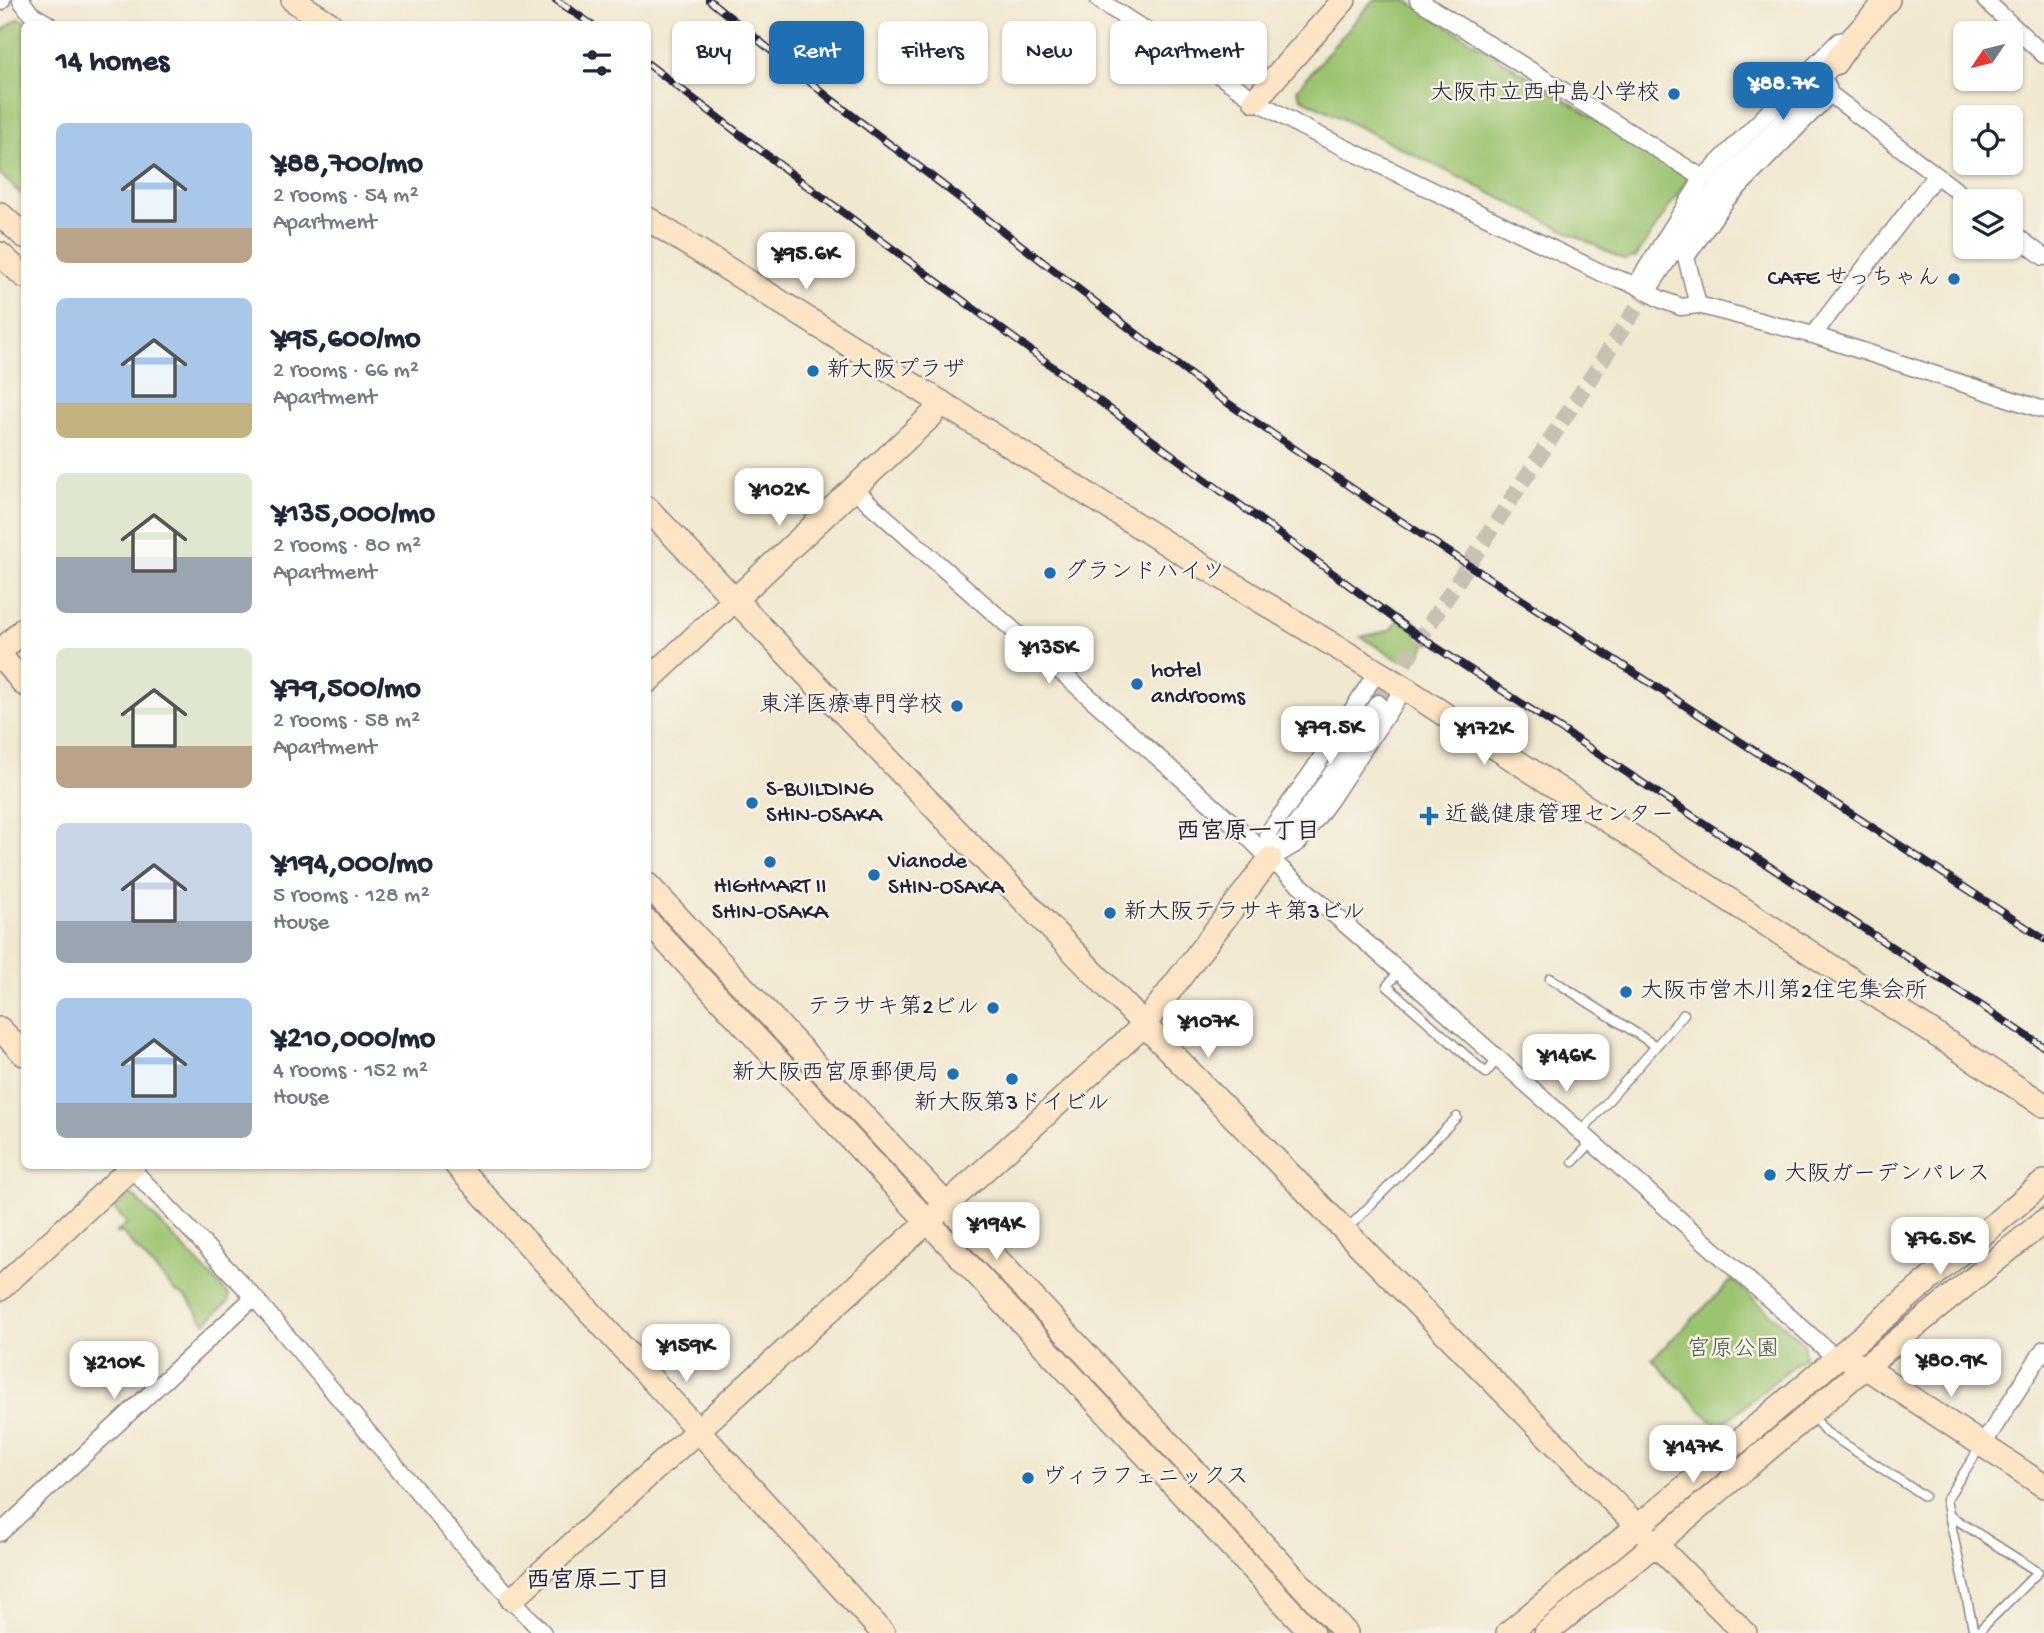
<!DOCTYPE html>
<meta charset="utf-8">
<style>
:root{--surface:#fff;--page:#f6f6f7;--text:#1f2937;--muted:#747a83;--accent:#1f6fb2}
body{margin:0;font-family:"Gochi Hand","Klee One",sans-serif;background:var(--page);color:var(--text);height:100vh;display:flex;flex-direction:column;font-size:26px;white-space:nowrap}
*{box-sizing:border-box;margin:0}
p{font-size:23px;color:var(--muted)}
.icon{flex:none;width:38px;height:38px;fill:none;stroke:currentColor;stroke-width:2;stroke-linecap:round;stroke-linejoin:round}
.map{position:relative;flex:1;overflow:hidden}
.side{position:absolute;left:21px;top:21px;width:630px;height:1148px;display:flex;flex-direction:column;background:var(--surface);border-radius:10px;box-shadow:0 2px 5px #0004}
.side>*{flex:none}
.banner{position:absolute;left:672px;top:21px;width:665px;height:63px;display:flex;gap:14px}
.needle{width:46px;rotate:235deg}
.buttons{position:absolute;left:1953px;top:21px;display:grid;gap:14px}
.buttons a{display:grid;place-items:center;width:70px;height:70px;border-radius:10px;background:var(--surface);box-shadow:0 2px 5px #0004;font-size:35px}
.price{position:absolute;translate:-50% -60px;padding:0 16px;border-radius:14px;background:#fff;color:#222;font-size:23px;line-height:46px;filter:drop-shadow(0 2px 4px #0008)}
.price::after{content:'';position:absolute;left:50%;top:42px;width:21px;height:16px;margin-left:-10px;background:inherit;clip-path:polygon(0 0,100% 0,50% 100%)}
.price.active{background:var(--accent);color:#fff}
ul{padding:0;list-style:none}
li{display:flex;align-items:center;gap:21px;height:175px;padding:0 35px}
li span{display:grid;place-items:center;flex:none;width:196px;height:140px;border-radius:10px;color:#555}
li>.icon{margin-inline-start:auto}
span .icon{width:84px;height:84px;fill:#fffc;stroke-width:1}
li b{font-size:30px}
h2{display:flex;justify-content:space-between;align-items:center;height:84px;padding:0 35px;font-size:30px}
.pill{padding:0 24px;border-radius:10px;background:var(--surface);box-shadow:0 2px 5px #0004;font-size:24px;line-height:63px}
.pill.active{background:var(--accent);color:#fff}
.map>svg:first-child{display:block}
.green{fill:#9cc36f;stroke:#5f7255;stroke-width:2}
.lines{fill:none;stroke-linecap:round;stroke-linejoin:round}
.street-tunnel{stroke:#c8c0b2;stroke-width:16;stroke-dasharray:16 8;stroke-linecap:butt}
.lane-casing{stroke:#8a8586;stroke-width:11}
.street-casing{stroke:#8a8586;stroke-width:19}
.secondary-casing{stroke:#8a8586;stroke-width:26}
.lane{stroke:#fff;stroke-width:8}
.street{stroke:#fff;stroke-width:16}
.secondary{stroke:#fde5c5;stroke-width:23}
.rail-casing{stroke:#22223b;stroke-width:8}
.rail{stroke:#f7f3e8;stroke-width:5;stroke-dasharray:16;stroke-linecap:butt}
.poi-dot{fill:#1f6fb2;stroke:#f7f3e8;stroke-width:2.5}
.labels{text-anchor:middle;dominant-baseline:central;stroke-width:5;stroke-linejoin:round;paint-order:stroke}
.poi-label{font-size:23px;fill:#22223b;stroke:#f7f3e8;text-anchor:start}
.park-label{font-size:23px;fill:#4d5a4d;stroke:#f7f3e8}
.neighbourhood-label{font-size:24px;font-weight:bold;fill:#22223b;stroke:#f7f3e8}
</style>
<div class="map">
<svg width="2044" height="1633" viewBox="0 0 2044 1633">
<rect width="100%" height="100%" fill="#f7f3e8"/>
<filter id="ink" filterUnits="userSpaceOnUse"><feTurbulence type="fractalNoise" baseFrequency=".0143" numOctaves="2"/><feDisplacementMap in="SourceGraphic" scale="14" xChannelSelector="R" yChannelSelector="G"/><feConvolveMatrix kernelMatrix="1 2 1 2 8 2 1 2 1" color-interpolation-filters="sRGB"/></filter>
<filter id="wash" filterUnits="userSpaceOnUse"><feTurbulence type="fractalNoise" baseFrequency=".00686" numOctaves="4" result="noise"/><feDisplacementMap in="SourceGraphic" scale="28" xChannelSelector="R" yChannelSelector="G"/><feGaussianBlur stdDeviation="1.57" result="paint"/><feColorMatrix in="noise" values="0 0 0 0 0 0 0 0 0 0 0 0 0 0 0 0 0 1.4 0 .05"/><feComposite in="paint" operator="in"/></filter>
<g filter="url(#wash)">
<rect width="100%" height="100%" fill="#f1e8d0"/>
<path class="green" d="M1373 0H1406L1684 174 1687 180 1636 257 1624 260 1301 98 1297 89Z
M20 18 30 24H24V197L0 174V32Z
M1402 614 1432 635 1417 658 1399 660 1361 637 1391 630Z
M648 900 905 1176 902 1179 648 906Z
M131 1193 229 1295V1301L205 1323C195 1311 192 1297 176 1292L121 1232 117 1234 116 1233 127 1223 114 1209Z
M2044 1202V1208L1885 1340 1882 1337Z
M981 1254 1334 1633H1327L977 1257Z
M1732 1280 1804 1343V1357L1718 1428 1652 1359Z"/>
</g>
<g filter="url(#ink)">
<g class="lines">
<path class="street-tunnel" d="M1378 703 1652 284"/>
<defs>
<path id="lane" d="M1399 971 1387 986 1486 1073 1498 1059
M1550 978 1656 1046
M1581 1132 1684 1014
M1573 1162 1592 1142
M1346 1230 1457 1117
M1811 1414 1826 1432 1924 1496
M1949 1515 2038 1572 1977 1633
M1974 1633 1946 1500 1981 1446"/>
<path id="street" d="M21 0 31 14 48 24
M1099 0 1134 23 1178 47 1255 100 1302 127 1604 274 1636 285 1660 299 1681 307 1698 305 1813 335 2044 410
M1418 0 1703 178
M1985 0 2044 55
M0 2 2 0
M1827 85 1830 94 1970 201
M2011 232 2044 257
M1652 284 1716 188 1812 91 1835 63
M1636 285 1703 178 1839 41 1848 40
M1698 305 1686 257 1727 199 1830 94
M1813 335 1936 175
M854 488 869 503 1246 835 1270 859 1399 971 1836 1358
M1276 852 1325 784 1378 703
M1270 859 1268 833 1312 772 1377 672
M1270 859 1299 842 1330 800 1404 688
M131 1168 254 1297 460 1542 543 1633
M1982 1446 2044 1349
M0 1533 254 1297"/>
<path id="secondary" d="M293 0 330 24
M1835 63 1851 40 1888 0
M1255 100 1344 0
M0 214 24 236
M648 219 1172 547 1404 688 2044 1105
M0 254 24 276
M648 509C1010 887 1373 1265 1745 1633
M0 652 24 629
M0 655 24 684
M648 681 932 415 941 402
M648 885 1346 1633
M648 922 1312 1633
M0 1029 24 1054
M457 1166 883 1633
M0 1289 133 1166
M1853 1363 1865 1367 2044 1486
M512 1599 1143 1026 1270 859
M1508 1633 1660 1508 2044 1182
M1546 1633 1676 1527 1865 1367 2044 1221"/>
</defs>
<use href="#lane" class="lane-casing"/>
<use href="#street" class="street-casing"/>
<use href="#secondary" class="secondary-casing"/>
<use href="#lane" class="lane"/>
<use href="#street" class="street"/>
<use href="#secondary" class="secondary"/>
<defs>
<path id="rail" d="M556 0 591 24
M709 0 832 100 1219 397 1378 506 2044 939
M648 64 802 182 1407 628 2044 1047"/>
</defs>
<use href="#rail" class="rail-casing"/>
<use href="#rail" class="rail"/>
</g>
</g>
<g class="poi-dot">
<circle cx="1674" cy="94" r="7"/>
<circle cx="1954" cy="279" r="7"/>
<circle cx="813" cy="371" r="7"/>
<circle cx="1050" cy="573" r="7"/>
<circle cx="1137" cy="684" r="7"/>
<circle cx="957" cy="706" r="7"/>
<circle cx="752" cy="803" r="7"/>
<path d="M1425.5 805.5h7v7h7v7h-7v7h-7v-7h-7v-7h7z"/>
<circle cx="770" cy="862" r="7"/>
<circle cx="874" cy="875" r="7"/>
<circle cx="1110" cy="913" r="7"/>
<circle cx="1626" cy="992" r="7"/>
<circle cx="993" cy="1008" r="7"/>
<circle cx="953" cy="1074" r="7"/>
<circle cx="1012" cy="1079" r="7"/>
<circle cx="1770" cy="1175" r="7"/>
<circle cx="1028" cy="1478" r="7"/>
</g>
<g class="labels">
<g class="poi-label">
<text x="1660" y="94" text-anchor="end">大阪市立西中島小学校</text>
<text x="1940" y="279" text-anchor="end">CAFE せっちゃん</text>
<text x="827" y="371">新大阪プラザ</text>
<text x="1064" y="573">グランドハイツ</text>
<text x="1151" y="671">hotel<tspan x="1151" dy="26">androoms</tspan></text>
<text x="943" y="706" text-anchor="end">東洋医療専門学校</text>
<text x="766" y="790">S-BUILDING<tspan x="766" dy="26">SHIN-OSAKA</tspan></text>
<text x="1445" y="816">近畿健康管理センター</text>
<text x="888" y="862">Vianode<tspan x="888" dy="26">SHIN-OSAKA</tspan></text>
<text x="770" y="887" text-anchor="middle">HIGHMART II<tspan x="770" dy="26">SHIN-OSAKA</tspan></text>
<text x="1124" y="913">新大阪テラサキ第3ビル</text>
<text x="1640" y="992">大阪市営木川第2住宅集会所</text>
<text x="979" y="1008" text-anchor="end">テラサキ第2ビル</text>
<text x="939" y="1074" text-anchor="end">新大阪西宮原郵便局</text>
<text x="1012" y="1104" text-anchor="middle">新大阪第3ドイビル</text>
<text x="1784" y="1175">大阪ガーデンパレス</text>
<text x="1042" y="1478">ヴィラフェニックス</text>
</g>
<g class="park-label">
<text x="1733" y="1350">宮原公園</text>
</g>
<g class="neighbourhood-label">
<text x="1248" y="833">西宮原一丁目</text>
<text x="598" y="1582">西宮原二丁目</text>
</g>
</g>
</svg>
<div class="buttons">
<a><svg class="needle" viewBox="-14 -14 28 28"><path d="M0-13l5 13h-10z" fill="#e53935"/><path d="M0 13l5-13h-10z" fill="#747a83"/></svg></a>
<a><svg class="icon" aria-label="locate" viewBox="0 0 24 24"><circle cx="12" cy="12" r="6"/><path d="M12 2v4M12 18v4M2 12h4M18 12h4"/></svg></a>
<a><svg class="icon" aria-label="layers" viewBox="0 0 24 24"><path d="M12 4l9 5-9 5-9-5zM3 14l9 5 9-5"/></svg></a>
</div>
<b class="price active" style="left:1783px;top:122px">¥88.7K</b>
<b class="price" style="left:806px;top:292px">¥95.6K</b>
<b class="price" style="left:779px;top:528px">¥102K</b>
<b class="price" style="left:1049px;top:686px">¥135K</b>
<b class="price" style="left:1330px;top:766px">¥79.5K</b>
<b class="price" style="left:1484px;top:767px">¥172K</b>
<b class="price" style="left:1208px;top:1060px">¥107K</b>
<b class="price" style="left:1566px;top:1094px">¥146K</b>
<b class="price" style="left:996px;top:1262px">¥194K</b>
<b class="price" style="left:1940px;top:1277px">¥76.5K</b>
<b class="price" style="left:686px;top:1384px">¥159K</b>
<b class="price" style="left:1951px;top:1399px">¥80.9K</b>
<b class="price" style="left:114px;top:1401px">¥210K</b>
<b class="price" style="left:1693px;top:1485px">¥147K</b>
<div class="banner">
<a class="pill">Buy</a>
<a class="pill active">Rent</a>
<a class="pill">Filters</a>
<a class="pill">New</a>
<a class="pill">Apartment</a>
</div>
<section class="side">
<h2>14 homes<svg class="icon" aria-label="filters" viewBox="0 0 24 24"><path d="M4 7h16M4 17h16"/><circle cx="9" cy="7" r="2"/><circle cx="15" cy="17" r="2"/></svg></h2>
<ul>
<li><span style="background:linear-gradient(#a9c7e8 75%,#b9a48a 0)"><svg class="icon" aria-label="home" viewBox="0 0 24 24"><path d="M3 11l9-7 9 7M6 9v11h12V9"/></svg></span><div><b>¥88,700/mo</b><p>2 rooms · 54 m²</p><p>Apartment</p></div></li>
<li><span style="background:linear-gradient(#a9c7e8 75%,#c2b280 0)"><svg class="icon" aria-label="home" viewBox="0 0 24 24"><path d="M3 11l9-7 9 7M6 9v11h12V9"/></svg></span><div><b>¥95,600/mo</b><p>2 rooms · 66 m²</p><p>Apartment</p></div></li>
<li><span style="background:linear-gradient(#dfe7d0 60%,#9aa5b1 0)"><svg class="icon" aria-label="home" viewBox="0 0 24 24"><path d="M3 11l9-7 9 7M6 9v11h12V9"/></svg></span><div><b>¥135,000/mo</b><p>2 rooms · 80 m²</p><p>Apartment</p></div></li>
<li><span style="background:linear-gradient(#dfe7d0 70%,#b9a48a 0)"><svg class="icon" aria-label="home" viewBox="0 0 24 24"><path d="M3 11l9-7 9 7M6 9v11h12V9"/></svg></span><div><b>¥79,500/mo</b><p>2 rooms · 58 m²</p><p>Apartment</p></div></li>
<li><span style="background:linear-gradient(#c9d6e8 70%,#9aa5b1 0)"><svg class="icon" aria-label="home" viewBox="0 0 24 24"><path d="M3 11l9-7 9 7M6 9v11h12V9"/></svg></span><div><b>¥194,000/mo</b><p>5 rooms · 128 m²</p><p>House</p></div></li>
<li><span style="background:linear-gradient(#a9c7e8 75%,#9aa5b1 0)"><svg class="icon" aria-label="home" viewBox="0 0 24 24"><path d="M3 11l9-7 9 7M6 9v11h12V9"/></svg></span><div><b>¥210,000/mo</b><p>4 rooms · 152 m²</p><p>House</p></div></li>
</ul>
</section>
</div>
